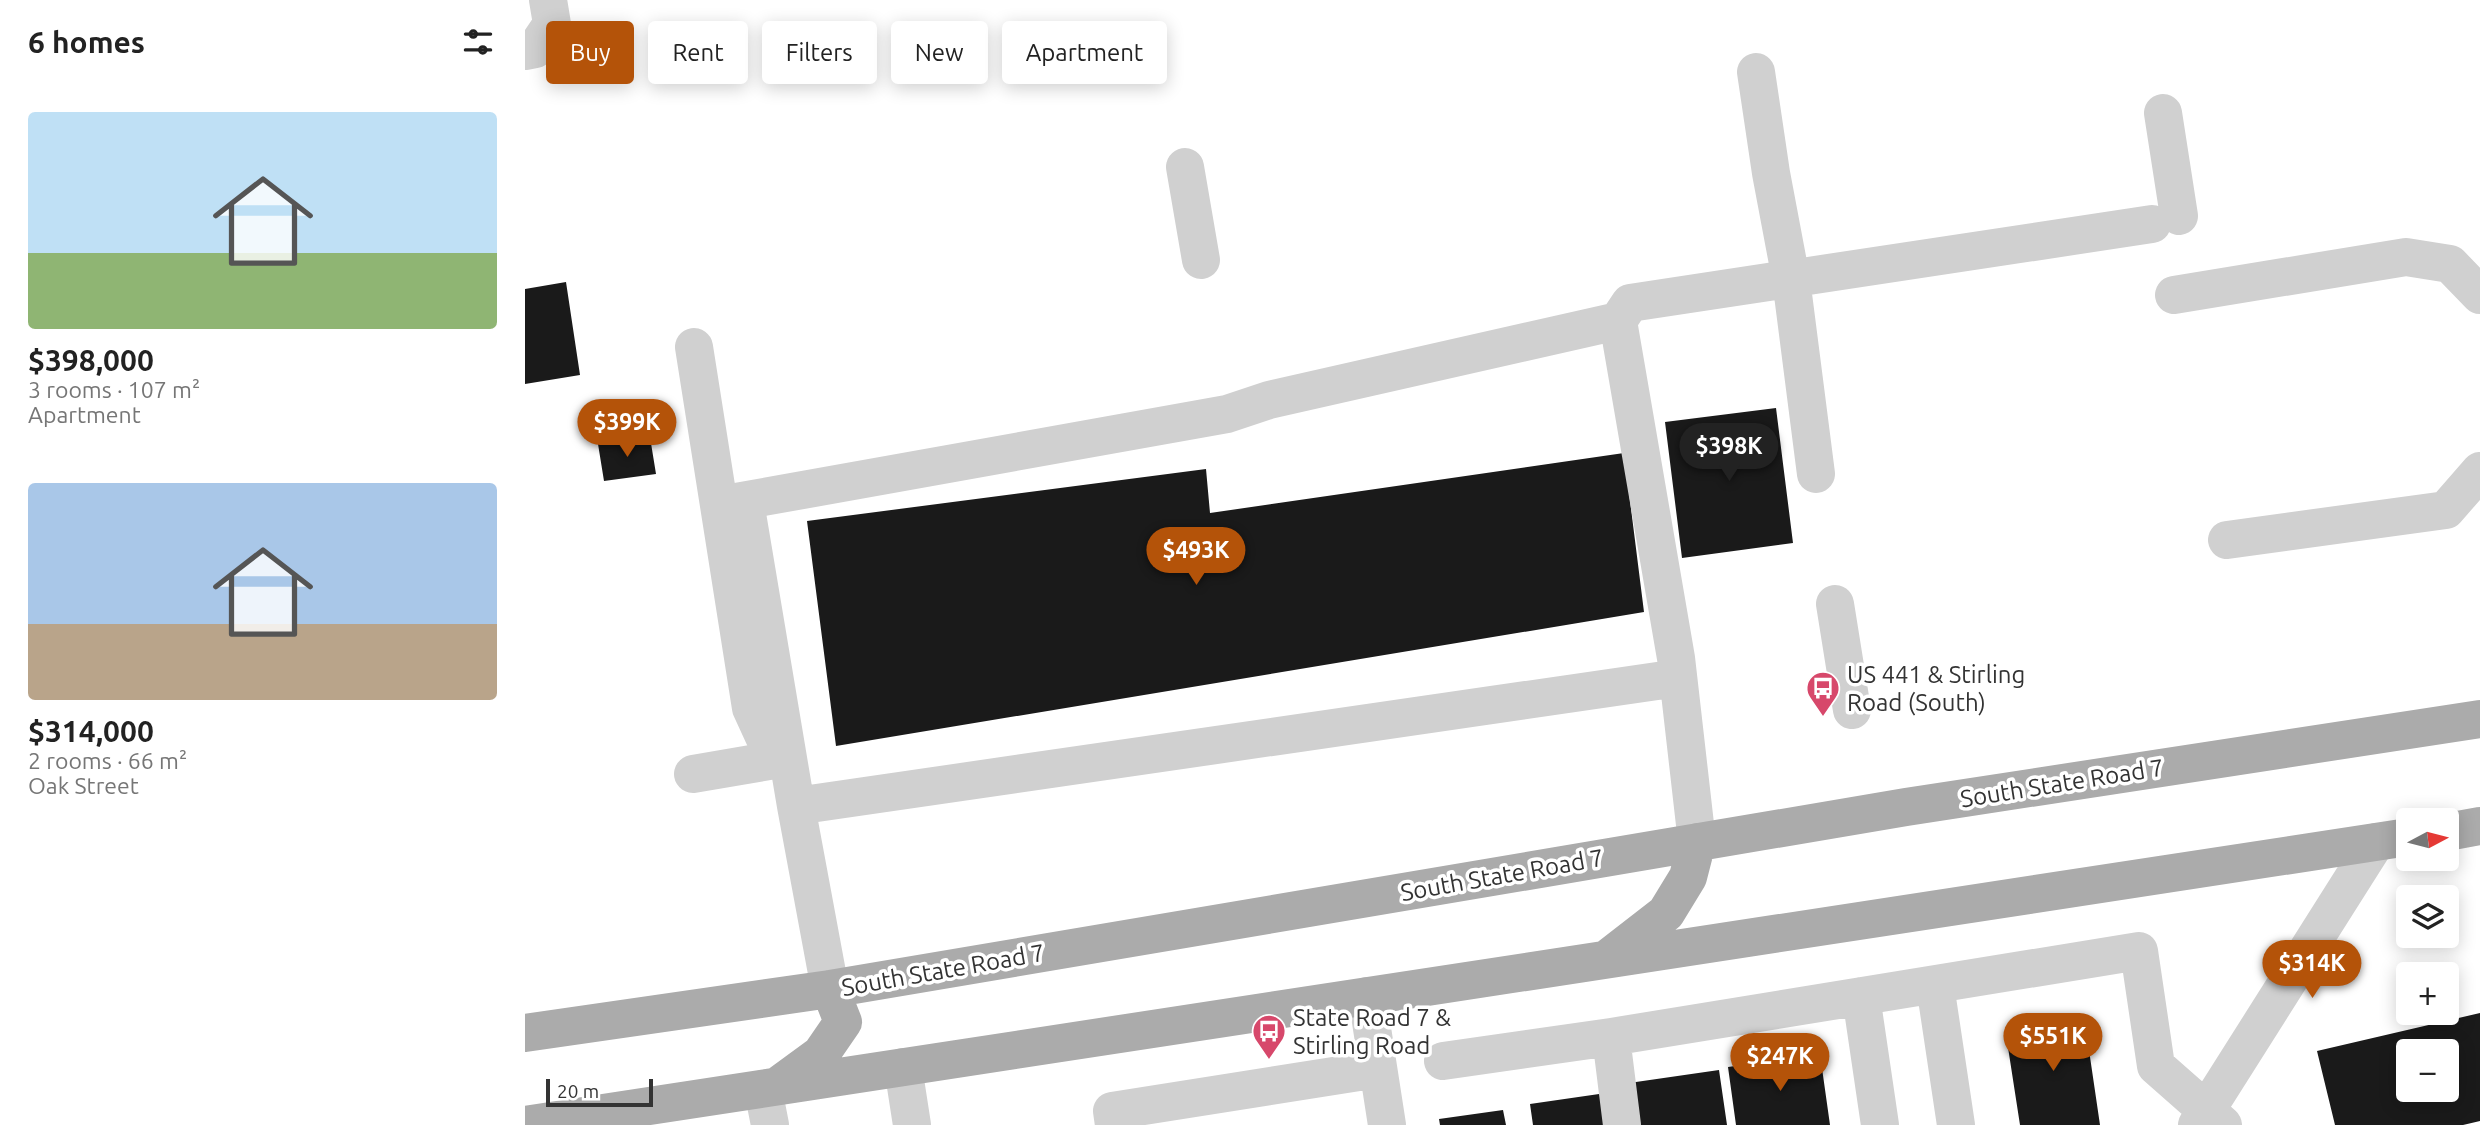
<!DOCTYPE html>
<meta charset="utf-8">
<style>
:root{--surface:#fff;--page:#f2f2f2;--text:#222;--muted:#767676;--accent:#b45309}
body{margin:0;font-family:Ubuntu,sans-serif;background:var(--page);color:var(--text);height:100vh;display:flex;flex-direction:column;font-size:26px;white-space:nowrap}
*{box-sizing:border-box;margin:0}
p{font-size:23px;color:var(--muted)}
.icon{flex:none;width:38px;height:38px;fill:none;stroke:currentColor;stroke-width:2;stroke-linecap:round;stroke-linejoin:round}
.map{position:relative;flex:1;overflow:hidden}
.sheet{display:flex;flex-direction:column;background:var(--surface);width:525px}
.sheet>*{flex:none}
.banner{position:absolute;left:21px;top:21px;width:665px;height:63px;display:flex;gap:14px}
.needle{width:46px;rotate:83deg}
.tools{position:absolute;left:1871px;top:808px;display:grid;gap:14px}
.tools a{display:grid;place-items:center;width:63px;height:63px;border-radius:7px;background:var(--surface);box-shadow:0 4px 18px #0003;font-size:35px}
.scale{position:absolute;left:21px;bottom:18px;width:107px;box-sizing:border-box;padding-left:7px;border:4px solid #333;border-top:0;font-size:19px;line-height:24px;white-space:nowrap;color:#333;-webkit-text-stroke:5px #fff;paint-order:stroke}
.price{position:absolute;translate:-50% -60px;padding:0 16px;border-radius:24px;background:var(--accent);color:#fff;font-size:23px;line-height:46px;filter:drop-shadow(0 2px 4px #0008)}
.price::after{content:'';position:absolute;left:50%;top:42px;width:21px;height:16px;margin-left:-10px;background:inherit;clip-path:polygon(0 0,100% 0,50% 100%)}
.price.active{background:#222;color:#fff}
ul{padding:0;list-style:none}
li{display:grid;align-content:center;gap:14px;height:371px;padding:0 28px}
li span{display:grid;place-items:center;height:217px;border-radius:7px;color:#555}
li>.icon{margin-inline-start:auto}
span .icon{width:126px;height:126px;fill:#fffc;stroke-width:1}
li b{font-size:30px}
h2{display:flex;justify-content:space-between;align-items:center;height:84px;padding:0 28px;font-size:30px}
.pill{padding:0 24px;border-radius:7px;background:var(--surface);box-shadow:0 4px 18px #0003;font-size:24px;line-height:63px}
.pill.active{background:var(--accent);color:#fff}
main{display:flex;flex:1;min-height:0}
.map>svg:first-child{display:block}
.building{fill:#1a1a1a;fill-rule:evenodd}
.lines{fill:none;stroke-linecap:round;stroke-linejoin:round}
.minor{stroke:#d0d0d0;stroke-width:38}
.major{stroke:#ababab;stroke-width:38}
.labels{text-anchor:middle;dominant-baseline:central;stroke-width:7;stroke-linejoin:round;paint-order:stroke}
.poi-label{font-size:24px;fill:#333;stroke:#fff;text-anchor:start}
.street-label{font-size:24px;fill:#333;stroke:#fff}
</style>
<main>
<section class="sheet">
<h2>6 homes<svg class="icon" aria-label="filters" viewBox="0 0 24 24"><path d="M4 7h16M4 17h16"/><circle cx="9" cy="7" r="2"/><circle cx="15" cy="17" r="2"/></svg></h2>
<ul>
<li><span style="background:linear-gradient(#bfe0f5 65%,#8fb573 0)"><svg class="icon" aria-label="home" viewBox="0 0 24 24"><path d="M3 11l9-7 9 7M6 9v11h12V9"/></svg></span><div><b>$398,000</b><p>3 rooms · 107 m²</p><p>Apartment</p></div></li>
<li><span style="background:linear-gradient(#a9c7e8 65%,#b9a48a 0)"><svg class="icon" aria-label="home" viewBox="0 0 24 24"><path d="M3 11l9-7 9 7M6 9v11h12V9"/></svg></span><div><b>$314,000</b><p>2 rooms · 66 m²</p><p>Oak Street</p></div></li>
</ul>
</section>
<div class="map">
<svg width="1955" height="1125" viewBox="0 0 1955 1125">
<rect width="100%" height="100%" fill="#fff"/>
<path class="building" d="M41 282 55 375 0 384V289Z
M1251 408 1268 543 1157 558 1140 422Z
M125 437 131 474 79 481 73 444Z
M1099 453 1119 612 311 746 282 521 681 469 685 513Z
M1955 1013V1121L1938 1125H1810L1792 1051ZM1883 1052H1922V1090H1883Z
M1559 1016 1575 1125H1495L1480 1028Z
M1295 1054 1305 1125H1211L1203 1067Z
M1194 1070 1202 1125H1110L1104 1083Z
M1081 1093 1085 1125H1008L1005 1104Z
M978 1110 981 1125H915L914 1119Z"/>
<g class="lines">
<path class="minor" d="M0 51 10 49 27 24 23 0
M1231 72 1246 173 1266 279 1291 474
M1638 113 1654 216
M660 167 676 260
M1649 295 1881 257 1925 264 1955 295
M1093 321 1151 658 1172 842
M169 347 226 708 248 756
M220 502 271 806 305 989
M194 505 702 414 744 400 1093 321 1105 303 1627 224
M1702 540 1921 510 1955 471
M1310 604 1327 710
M168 774 250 760
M271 806 1153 678
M1410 985 1431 1125
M842 996 862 1125
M1336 996 1355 1125
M1086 1037 1097 1125
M918 1061 1086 1037 1614 951 1631 1066 1698 1125
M378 1067 387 1125
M238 1089 245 1125
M589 1125 587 1111 853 1069
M1672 1125 1851 842"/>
<path class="major" d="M1922 832 1955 826
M1083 958 1141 913 1163 877 1172 842
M0 1033 305 989 1381 807 1955 719
M255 1084 296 1054 318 1022 305 989
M0 1125 1883 837"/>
</g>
<defs>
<symbol id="bus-pin" viewBox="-11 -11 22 30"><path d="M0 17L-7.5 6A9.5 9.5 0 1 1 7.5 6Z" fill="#d7486b" stroke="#fff"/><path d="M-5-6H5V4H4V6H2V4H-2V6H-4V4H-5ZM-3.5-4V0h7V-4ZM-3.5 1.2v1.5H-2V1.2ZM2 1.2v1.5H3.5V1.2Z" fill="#fff"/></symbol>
</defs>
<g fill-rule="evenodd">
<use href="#bus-pin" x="1279" y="669" width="38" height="52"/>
<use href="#bus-pin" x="725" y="1012" width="38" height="52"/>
</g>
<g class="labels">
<g class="poi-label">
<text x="1322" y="674">US 441 &amp; Stirling<tspan x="1322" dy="28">Road (South)</tspan></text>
<text x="768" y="1017">State Road 7 &amp;<tspan x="768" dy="28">Stirling Road</tspan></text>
</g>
<g class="street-label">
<text transform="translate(1537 783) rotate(-9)">South State Road 7</text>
<text transform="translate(977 875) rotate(-10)">South State Road 7</text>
<text transform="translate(418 970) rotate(-10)">South State Road 7</text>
</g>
</g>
</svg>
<div class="tools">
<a><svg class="needle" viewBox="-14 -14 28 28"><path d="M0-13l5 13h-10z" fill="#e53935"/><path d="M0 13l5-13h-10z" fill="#767676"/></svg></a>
<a><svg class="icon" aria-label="layers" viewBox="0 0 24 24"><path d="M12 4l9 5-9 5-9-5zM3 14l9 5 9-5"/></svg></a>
<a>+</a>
<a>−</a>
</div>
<div class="scale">20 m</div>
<b class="price" style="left:102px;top:459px">$399K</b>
<b class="price active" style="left:1204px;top:483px">$398K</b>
<b class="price" style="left:671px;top:587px">$493K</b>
<b class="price" style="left:1787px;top:1000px">$314K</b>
<b class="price" style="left:1528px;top:1073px">$551K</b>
<b class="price" style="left:1255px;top:1093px">$247K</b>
<div class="banner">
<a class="pill active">Buy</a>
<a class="pill">Rent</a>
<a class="pill">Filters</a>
<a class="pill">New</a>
<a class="pill">Apartment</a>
</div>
</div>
</main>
